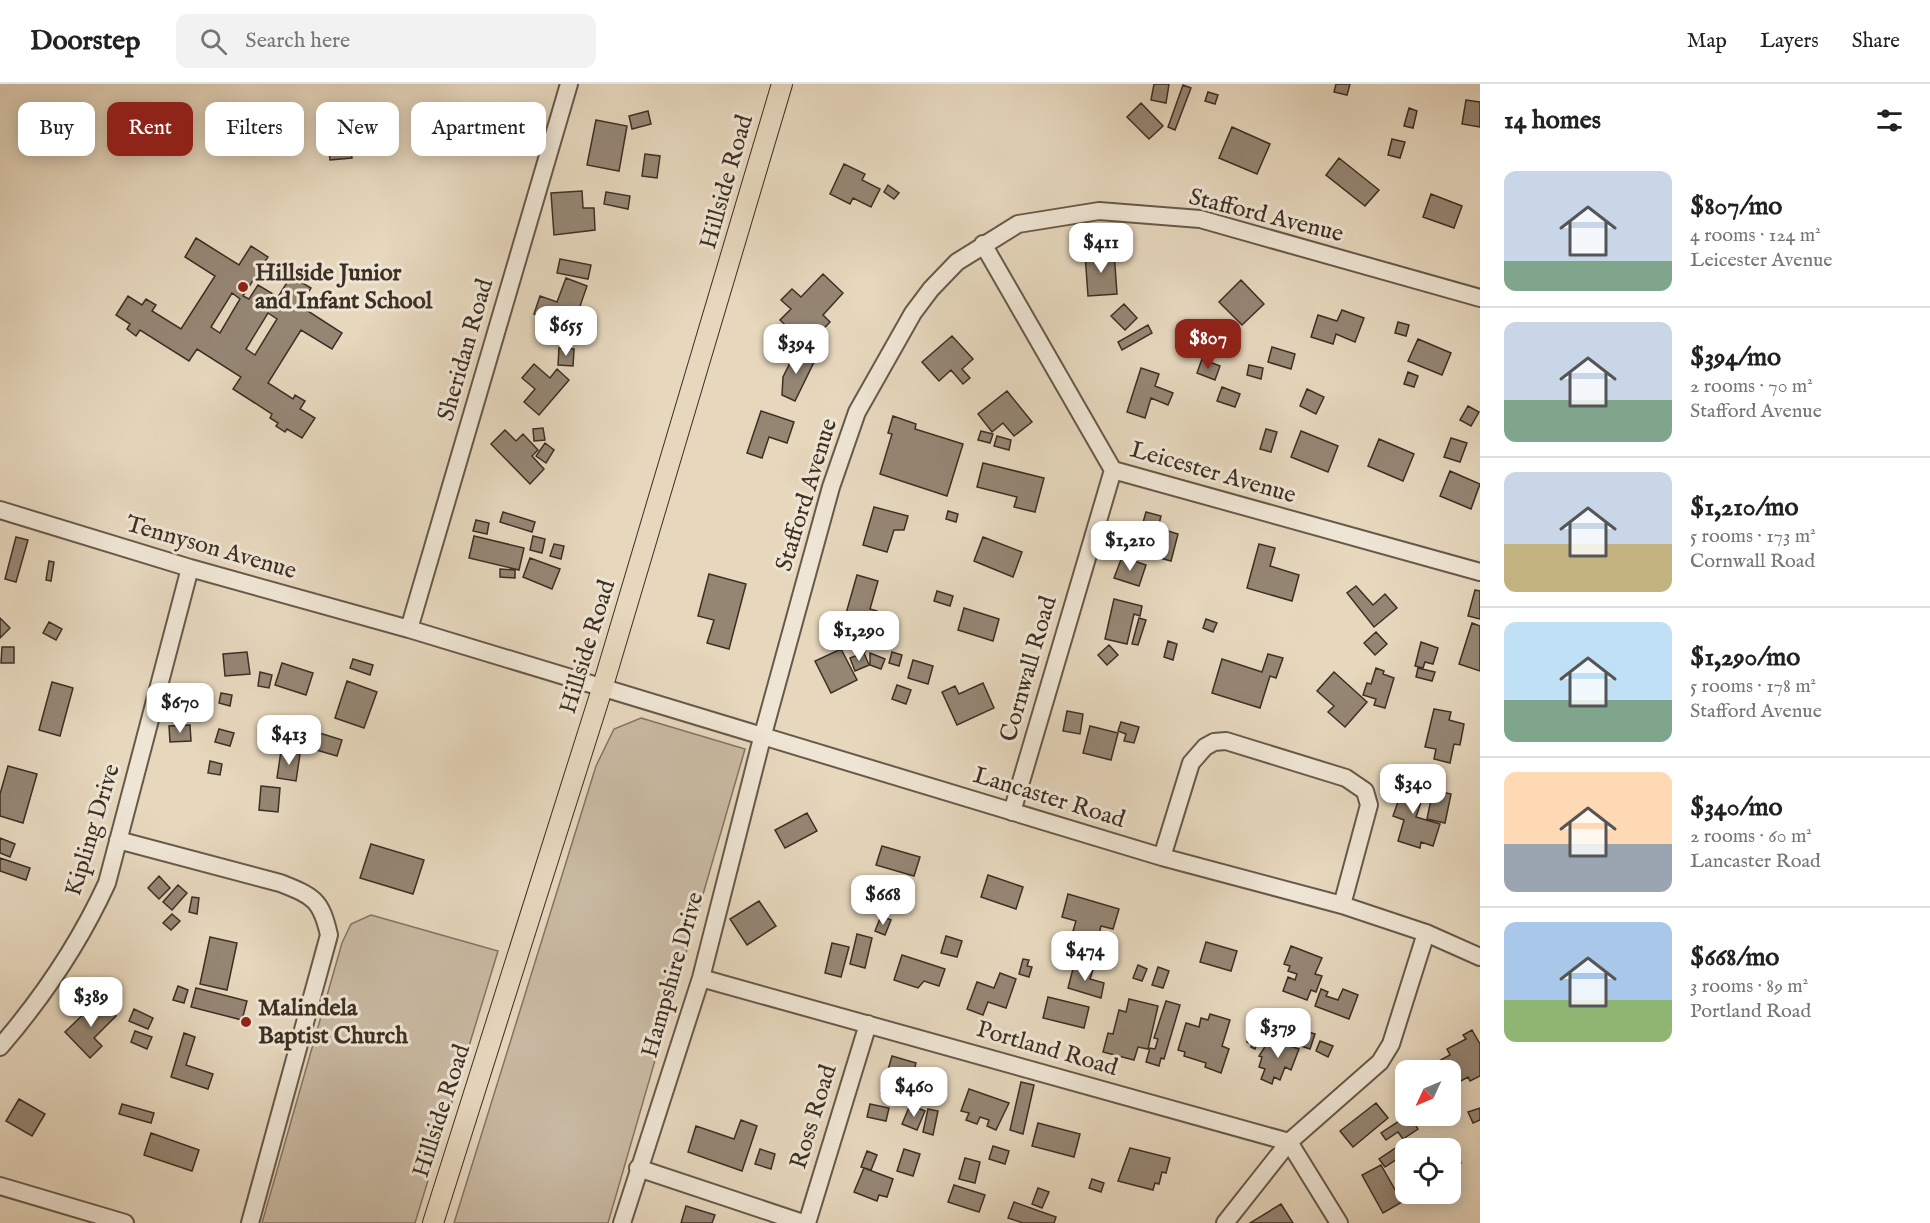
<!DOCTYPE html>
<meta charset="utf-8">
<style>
:root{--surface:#fff;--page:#f2f2f2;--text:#222;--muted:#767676;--line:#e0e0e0;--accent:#8f2418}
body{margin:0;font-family:"IM FELL English",serif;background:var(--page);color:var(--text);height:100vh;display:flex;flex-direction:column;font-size:22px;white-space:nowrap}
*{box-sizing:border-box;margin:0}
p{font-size:20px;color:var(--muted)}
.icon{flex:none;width:33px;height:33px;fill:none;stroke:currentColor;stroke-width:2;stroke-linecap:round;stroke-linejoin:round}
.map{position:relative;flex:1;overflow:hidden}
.panel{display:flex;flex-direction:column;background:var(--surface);width:450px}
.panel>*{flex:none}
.guide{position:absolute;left:18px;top:18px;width:570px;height:54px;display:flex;gap:12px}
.needle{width:39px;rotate:226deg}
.fabs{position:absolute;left:1395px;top:976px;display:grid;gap:12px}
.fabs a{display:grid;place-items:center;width:66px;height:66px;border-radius:12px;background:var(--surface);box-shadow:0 3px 15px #0003;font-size:30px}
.price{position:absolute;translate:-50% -51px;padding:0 14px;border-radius:12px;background:#fff;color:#222;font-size:20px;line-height:39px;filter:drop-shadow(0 2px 3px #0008)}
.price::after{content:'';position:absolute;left:50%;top:36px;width:18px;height:14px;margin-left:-9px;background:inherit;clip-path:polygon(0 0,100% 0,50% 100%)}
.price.on{background:var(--accent);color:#fff}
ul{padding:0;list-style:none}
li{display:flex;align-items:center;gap:18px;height:150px;padding:0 24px}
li+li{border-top:2px solid var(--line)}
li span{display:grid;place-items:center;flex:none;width:168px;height:120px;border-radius:12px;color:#555}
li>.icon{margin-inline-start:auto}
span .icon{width:72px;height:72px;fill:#fffc;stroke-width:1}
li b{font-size:26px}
h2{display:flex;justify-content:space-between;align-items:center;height:72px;padding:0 24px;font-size:26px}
.pill{padding:0 21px;border-radius:12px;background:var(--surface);box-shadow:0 3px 15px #0003;font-size:21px;line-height:54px}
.pill.on{background:var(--accent);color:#fff}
header{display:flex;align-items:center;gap:36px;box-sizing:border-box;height:84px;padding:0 30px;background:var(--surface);border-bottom:2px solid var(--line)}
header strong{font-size:28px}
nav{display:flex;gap:33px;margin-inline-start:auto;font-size:21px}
.search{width:420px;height:54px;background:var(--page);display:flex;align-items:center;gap:15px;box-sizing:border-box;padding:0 21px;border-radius:12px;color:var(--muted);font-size:22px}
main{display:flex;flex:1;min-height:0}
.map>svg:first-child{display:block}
.green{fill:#c9baa3;stroke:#837464;stroke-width:1.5}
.building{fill:#958674;stroke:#3d2f24;stroke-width:1.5;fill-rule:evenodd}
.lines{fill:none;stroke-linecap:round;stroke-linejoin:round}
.minor-casing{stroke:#67594a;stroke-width:20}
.major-casing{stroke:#3d2f24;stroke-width:22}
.minor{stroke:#efe5d4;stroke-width:16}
.major{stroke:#e6d7bd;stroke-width:20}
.poi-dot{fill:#8f2418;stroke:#efe5d4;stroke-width:2}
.labels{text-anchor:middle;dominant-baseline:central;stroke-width:6;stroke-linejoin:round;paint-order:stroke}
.street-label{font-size:24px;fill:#3d2f24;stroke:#efe5d4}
.poi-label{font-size:24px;font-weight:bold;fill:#3d2f24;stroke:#efe5d4;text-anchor:start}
</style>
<header>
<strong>Doorstep</strong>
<div class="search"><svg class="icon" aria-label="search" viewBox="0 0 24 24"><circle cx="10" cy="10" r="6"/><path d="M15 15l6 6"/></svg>Search here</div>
<nav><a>Map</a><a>Layers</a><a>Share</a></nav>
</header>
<main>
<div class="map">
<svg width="1480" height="1139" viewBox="0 0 1480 1139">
<rect width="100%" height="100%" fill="#e6d7bd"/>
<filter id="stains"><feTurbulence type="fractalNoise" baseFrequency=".00333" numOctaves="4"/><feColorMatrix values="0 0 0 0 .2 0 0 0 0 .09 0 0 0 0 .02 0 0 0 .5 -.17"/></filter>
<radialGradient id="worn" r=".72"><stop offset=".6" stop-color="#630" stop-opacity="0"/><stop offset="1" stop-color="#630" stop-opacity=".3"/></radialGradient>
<path class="green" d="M641 634 745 665 608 1139H454L596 682 614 645Z
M371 831 498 867 415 1139H262L342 859 351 840Z"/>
<path class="building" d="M1154 0H1169L1166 19 1151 16Z
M1336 0H1350L1347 11 1334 8Z
M1183 1 1191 4 1175 46 1168 43Z
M1208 8 1218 11 1215 20 1205 17Z
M1466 16 1480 18V43L1462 40Z
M1141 19 1163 42 1149 55 1127 33Z
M1409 24 1417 27 1413 44 1404 42Z
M648 27 651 40 632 45 629 32Z
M596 36 627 42 619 87 587 81Z
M1232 43 1270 60 1257 90 1219 74Z
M1392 55 1405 58 1400 74 1388 71Z
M350 63 352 74 330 76 329 66Z
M645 70 660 72 657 94 642 92Z
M1339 74 1379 106 1365 122 1326 91Z
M844 80 865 90 862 96 880 105 871 123 853 114 850 120 830 110Z
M888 101 899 109 894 115 884 108Z
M582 107 583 124H594L595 146 554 151 551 109Z
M606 108 630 112 628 125 604 120Z
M1431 110 1462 122 1454 144 1423 133Z
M196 154 239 181 251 162 268 173 243 212 249 215 258 201 278 213 291 192 311 204 300 222 342 249 332 265 301 246 268 299 293 315 295 311 305 317 300 325 315 334 302 354 287 345 285 348 276 342 278 339 270 334 272 330 233 305 241 293 197 265 189 277 140 246 136 252 127 245 130 240 116 231 128 212 142 221 146 215 156 221 152 227 181 245 215 192 185 173ZM232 209 240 215 220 249 211 243ZM268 229 277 235 255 271 246 265Z
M1114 167 1117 210 1088 212 1085 170Z
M560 175 591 181 588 195 557 189Z
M823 190 843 209 823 231 830 238 807 262 780 236 791 225 781 216 792 205 801 213Z
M566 194 587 202 579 225 587 228 580 247 534 230 540 212 557 218Z
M1241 196 1264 220 1242 241 1219 218Z
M1124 220 1137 234 1125 246 1111 232Z
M1342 226 1364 234 1355 258 1336 250 1333 260 1311 253 1318 231 1337 237Z
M1398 238 1409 241 1406 252 1395 249Z
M1148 241 1152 249 1122 266 1118 258Z
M952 252 973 275 962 285 970 294 963 300 951 286 939 297 922 278Z
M1418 255 1451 269 1442 291 1408 277Z
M1182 257 1197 262 1194 270 1179 265Z
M1272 263 1295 270 1291 285 1268 278Z
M559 264 574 265 573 282 558 281Z
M796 267 815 276 795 317 782 311 783 293Z
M1202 275 1220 282 1215 296 1197 289Z
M534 280 550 294 557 285 569 296 539 331 524 318 535 305 522 294Z
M1249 281 1263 284 1261 295 1247 291Z
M1141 284 1159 290 1155 302 1173 309 1168 321 1151 314 1145 334 1127 328Z
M1408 288 1418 292 1414 303 1404 300Z
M1222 303 1240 310 1235 323 1217 317Z
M1307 305 1324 313 1316 330 1300 322Z
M1007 307 1032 338 1014 352 1003 339 992 348 978 330Z
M1468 322 1479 328 1471 342 1460 336Z
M761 327 794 338 787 359 769 353 762 374 747 369Z
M893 332 916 340 915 345 963 360 947 412 880 390 892 350 888 349Z
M543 344 545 356 534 357 533 345Z
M1266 345 1277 348 1271 368 1260 365Z
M505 346 516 357 523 350 538 366 532 372 544 385 530 400 491 360Z
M981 347 993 350 990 359 978 356Z
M1301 347 1338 362 1328 388 1291 373Z
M997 352 1011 356 1009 366 994 362Z
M1451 354 1467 359 1460 378 1444 373Z
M1379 355 1414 370 1403 397 1368 382Z
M545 359 554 366 546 379 536 372Z
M983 379 1044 394 1035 428 1014 423 1017 413 977 403Z
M1450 387 1480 400 1471 425 1440 412Z
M874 423 908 432 904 446H894L887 468 863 461Z
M948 427 958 430 956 438 946 435Z
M503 428 535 438 532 448 500 438Z
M1146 428 1161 432 1158 444 1178 450 1171 477 1135 467Z
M476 436 489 439 487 450 473 447Z
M474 452 524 464 519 486 469 474Z
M533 452 545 455 542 469 530 466Z
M16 453 28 456 16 498 5 495Z
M983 453 1022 468 1013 493 974 477Z
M554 460 564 462 561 475 550 472Z
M1259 460 1275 464 1270 482 1299 491 1292 517 1247 504Z
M1122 473 1146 481 1139 502 1114 494Z
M530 474 560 485 552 505 523 493Z
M49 477 54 478 51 497 46 496Z
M500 485 515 486V494L500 493Z
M709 490 746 500 729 565 707 559 714 536 698 532Z
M857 491 878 497 870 525 877 527 873 541 845 533Z
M1356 502 1373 521 1385 510 1397 524 1374 543 1347 509Z
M1475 506 1480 507V535L1468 532Z
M937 507 953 512 950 522 934 517Z
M1114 515 1142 522 1140 532 1134 530 1127 560 1105 555Z
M964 524 999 535 993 557 958 546Z
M0 534 10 544 0 554Z
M1139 534 1146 536 1138 561 1132 560Z
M1206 535 1217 539 1213 548 1203 544Z
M852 537 876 545 874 552 850 545Z
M49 538 62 545 56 556 43 549Z
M1472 539 1480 542V587L1459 580Z
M1376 548 1387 560 1375 571 1364 559Z
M853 556 868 560 865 568 851 564Z
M1168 557 1177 560 1173 576 1164 573Z
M1421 558 1438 564 1433 580 1425 578 1423 584 1415 582Z
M1109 561 1118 571 1107 581 1098 571Z
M2 563H14V579H1Z
M841 565 857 596 831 609 815 577Z
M247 568 250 590 225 592 223 570Z
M892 568 902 571 899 582 889 579Z
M864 569 869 581 855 587 850 574Z
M870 569 885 575 881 585 870 581Z
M1268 570 1283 574 1276 594 1270 592 1260 624 1212 609 1222 575 1262 588Z
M353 575 373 581 370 591 350 584Z
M913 576 933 582 928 600 908 594Z
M282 579 313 589 306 611 275 601Z
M1376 584 1384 587 1383 590 1394 594 1385 624 1374 621 1376 615 1363 611 1367 599 1371 600Z
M1418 584 1435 588 1432 597 1416 593Z
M260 588 272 591 269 604 258 602Z
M1334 588 1367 618 1345 643 1328 628 1334 622 1317 607Z
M347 597 377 608 364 644 335 634Z
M52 598 73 604 60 652 39 646Z
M983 599 994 624 957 641 942 608 955 602 959 610Z
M897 601 911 606 906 620 892 615Z
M221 609 232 611 230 622 219 619Z
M1434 625 1451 628 1449 636 1464 640 1460 661 1454 660 1450 679 1434 675 1436 665 1425 663Z
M1067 627 1083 630 1080 650 1063 647Z
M1121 638 1139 643 1134 659 1124 657 1126 650 1118 647Z
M296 640 306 645 299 658 290 653Z
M190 641 191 657 170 658 169 642Z
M1090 642 1118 649 1111 676 1083 669Z
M219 645 234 649 230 662 215 658Z
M310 646 342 656 337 672 306 663Z
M281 667 300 670 296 697 277 694Z
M210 677 222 680 220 691 208 689Z
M8 682 37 690 23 739 0 732V710Z
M1397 694 1426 703 1416 733 1440 740 1433 762 1421 758 1420 764 1398 757 1404 736 1393 732 1399 715 1391 712Z
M261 702 280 704 278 728 259 726Z
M1433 706 1451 710 1445 739 1427 735Z
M807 729 817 747 785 764 775 746Z
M0 754 15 760 10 773 0 769Z
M371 760 424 776 413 810 360 794Z
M882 762 920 773 914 792 876 781Z
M0 774 30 784 26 796 0 787Z
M988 791 1023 803 1016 825 981 813Z
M159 792 170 804 159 815 148 804Z
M178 801 187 809 172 826 163 818Z
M1068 810 1119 825 1113 845 1101 842 1098 854 1073 847 1076 837 1062 833Z
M192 813 199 814 197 830 189 828Z
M759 817 776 842 747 861 730 835Z
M172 830 180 837 171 846 163 839Z
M881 832 891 836 885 851 875 847Z
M857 850 872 854 865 884 850 880Z
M946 852 962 857 957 873 941 869Z
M210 853 237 859 227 906 200 900Z
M1206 858 1237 867 1231 887 1200 878Z
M832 859 849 863 841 893 825 889Z
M1291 862 1322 874 1315 890 1322 892 1316 908 1311 906 1307 916 1283 907 1288 893 1295 896 1297 890 1288 887 1290 882 1284 880Z
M902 871 945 885 939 902 924 897 918 904 894 896Z
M1023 875 1029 876 1027 882 1032 883 1029 893 1019 890Z
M1074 881 1093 886 1090 895 1104 899 1101 914 1068 904Z
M1138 881 1147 885 1142 897 1133 894Z
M1158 883 1169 887 1163 904 1152 901Z
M1000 889 1016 895 1006 924 988 918 983 931 967 925 977 898 994 904Z
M178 902 188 906 184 919 173 916Z
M196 904 247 917 242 936 191 923Z
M1321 905 1328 908 1326 912 1338 916 1343 905 1358 911 1349 935 1315 922Z
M1048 913 1089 923 1084 944 1043 934Z
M99 915 116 932 94 954 102 962 90 974 65 948Z
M1129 915 1158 922 1148 965 1138 963 1134 976 1103 968 1108 949 1113 950 1119 926 1126 928Z
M1166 917 1180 921 1164 975 1161 974 1159 982 1146 978 1150 964 1155 965 1158 955 1154 954Z
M134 925 153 934 148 945 129 937Z
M1210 930 1230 936 1222 962 1229 965 1221 989 1205 983 1206 979 1184 972 1185 968 1178 966 1186 939 1199 943 1201 934 1208 936Z
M1268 934 1280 938 1274 955 1267 953 1264 962 1257 960 1255 965 1251 963 1252 960 1247 958 1252 944 1255 946 1258 938 1266 941Z
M1299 945 1315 950 1310 965 1298 961 1300 957 1295 956Z
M1472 946 1480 960V992L1470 997 1468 993 1450 1003V987H1442L1437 978 1450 971 1447 965 1466 955 1463 951Z
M135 947 152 953 147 965 131 958Z
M184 949 195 953 186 981 213 990 208 1005 171 993Z
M1283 950 1293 955 1290 962 1299 965 1291 986 1285 983 1280 996 1274 993 1272 1000 1261 995 1265 985 1259 983 1262 973 1259 972 1268 958 1278 962Z
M1320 957 1333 962 1328 973 1316 967Z
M892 972 916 979 905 1017 881 1010Z
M1021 998 1034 1001 1023 1050 1010 1046Z
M969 1005 1009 1019 996 1046 987 1042 989 1036 980 1033 977 1040 966 1036 969 1029 961 1027Z
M19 1015 45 1030 32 1052 6 1037Z
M1376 1019 1388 1034 1353 1063 1340 1047Z
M122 1020 154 1029 151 1039 119 1030Z
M870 1020 889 1024 886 1037 867 1033Z
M910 1021 925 1027 917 1046 902 1040Z
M1480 1024V1036L1473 1039 1468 1028Z
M928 1025 938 1027 933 1051 923 1048Z
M1405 1025 1406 1032H1410L1418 1045 1403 1055 1398 1048 1386 1056 1381 1049 1402 1035 1398 1030Z
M741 1036 757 1042 742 1087 688 1068 696 1042 734 1055Z
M1038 1039 1080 1050 1074 1073 1032 1062Z
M151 1049 199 1066 192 1087 144 1071Z
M993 1062 1009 1067 1005 1080 989 1075Z
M1397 1063 1403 1071 1385 1083 1379 1075Z
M1453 1063 1461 1079 1450 1084 1449 1065Z
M1130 1064 1170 1074 1166 1089 1162 1088 1159 1100 1155 1099 1153 1106 1118 1097Z
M760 1065 775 1070 771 1085 755 1080Z
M904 1065 920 1070 913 1092 897 1087Z
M867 1067 877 1071 871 1086 861 1083Z
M965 1074 980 1078 975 1099 959 1095Z
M1381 1081 1402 1118 1383 1129 1362 1091Z
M864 1084 893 1095 887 1113 879 1111 877 1117 854 1108Z
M1092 1095 1104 1099 1101 1108 1089 1104Z
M954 1101 985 1111 979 1128 948 1118Z
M1038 1104 1049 1108 1042 1124 1032 1120Z
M1014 1118 1056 1133 1054 1139H1023L1008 1134Z
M1281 1120 1293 1139H1250Z
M686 1122 715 1131 712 1139H681Z"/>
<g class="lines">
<defs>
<path id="minor" d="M983 160 1113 386 1480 488
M0 426 190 484 409 545 1162 773 1342 821 1426 849 1480 873
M409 545 569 0
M1012 728 1113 386
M118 756 280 799C313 812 321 815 329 851L250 1139
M1162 773 1191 679 1205 663 1214 658 1226 657 1346 694 1365 707 1369 721 1342 821
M701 894 1289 1058 1339 1139
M0 963C44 912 79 860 107 799L190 484
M638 1084 803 1139
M0 1102 125 1139
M622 1139 701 894 762 654 831 403 857 328 913 229 931 205 957 178 1018 140 1099 127 1200 135 1480 214
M807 1139 868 940
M1225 1139 1289 1058 1380 978 1391 960 1426 849"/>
<path id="major" d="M433 1139 602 605 782 0"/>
</defs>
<use href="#minor" class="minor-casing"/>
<use href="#major" class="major-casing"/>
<use href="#minor" class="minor"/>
<use href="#major" class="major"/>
</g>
<g class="poi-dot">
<circle cx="243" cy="203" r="6"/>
<circle cx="246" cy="938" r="6"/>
</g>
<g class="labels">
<g class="street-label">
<text transform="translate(727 98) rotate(-74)">Hillside Road</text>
<text transform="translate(1266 132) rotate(14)">Stafford Avenue</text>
<text transform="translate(466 266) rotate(-74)">Sheridan Road</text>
<text transform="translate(1213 389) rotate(16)">Leicester Avenue</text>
<text transform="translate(807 411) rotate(-73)">Stafford Avenue</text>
<text transform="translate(211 464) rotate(16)">Tennyson Avenue</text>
<text transform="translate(588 563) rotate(-73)">Hillside Road</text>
<text transform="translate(1029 585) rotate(-74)">Cornwall Road</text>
<text transform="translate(1049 714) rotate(17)">Lancaster Road</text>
<text transform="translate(93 746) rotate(-73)">Kipling Drive</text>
<text transform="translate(673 891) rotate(-74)">Hampshire Drive</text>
<text transform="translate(1047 965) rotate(16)">Portland Road</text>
<text transform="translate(442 1027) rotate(-72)">Hillside Road</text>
<text transform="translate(814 1033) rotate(-73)">Ross Road</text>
</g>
<g class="poi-label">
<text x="255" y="189">Hillside Junior<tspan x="255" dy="28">and Infant School</tspan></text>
<text x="258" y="924">Malindela<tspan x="258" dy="28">Baptist Church</tspan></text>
</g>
</g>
<rect width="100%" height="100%" filter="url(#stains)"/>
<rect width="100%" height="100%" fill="url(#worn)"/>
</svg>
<div class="fabs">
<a><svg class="needle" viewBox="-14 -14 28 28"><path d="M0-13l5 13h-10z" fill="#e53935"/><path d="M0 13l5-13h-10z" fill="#767676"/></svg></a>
<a><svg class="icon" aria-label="locate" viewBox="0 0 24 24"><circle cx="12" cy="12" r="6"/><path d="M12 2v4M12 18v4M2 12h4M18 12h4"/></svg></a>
</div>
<b class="price" style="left:1101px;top:190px">$411</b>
<b class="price" style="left:566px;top:273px">$655</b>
<b class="price on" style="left:1208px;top:286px">$807</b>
<b class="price" style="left:796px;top:291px">$394</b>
<b class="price" style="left:1130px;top:488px">$1,210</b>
<b class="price" style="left:859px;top:578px">$1,290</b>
<b class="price" style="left:180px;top:650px">$670</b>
<b class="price" style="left:289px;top:682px">$413</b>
<b class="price" style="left:1413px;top:731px">$340</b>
<b class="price" style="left:883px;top:842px">$668</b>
<b class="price" style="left:1085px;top:898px">$474</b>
<b class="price" style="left:91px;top:944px">$389</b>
<b class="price" style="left:1278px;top:975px">$379</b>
<b class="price" style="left:914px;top:1034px">$460</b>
<div class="guide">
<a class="pill">Buy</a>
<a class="pill on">Rent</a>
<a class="pill">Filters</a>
<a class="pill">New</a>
<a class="pill">Apartment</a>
</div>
</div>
<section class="panel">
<h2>14 homes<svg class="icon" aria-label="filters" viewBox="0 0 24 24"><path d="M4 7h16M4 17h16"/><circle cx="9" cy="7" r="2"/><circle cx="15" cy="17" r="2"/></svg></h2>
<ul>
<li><span style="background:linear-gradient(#c9d6e8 75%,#7fa58c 0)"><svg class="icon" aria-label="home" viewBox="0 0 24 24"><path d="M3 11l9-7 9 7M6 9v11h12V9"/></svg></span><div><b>$807/mo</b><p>4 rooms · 124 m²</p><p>Leicester Avenue</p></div></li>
<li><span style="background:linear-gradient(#c9d6e8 65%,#7fa58c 0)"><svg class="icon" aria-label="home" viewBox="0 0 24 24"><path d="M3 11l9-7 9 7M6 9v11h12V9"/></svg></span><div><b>$394/mo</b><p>2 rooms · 70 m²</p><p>Stafford Avenue</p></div></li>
<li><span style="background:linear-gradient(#c9d6e8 60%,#c2b280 0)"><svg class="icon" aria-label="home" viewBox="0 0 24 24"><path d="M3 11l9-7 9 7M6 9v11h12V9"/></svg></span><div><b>$1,210/mo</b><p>5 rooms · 173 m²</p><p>Cornwall Road</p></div></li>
<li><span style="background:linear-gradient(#bfe0f5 65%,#7fa58c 0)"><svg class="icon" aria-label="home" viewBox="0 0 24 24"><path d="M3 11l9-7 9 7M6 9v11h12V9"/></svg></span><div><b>$1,290/mo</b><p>5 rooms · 178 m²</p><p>Stafford Avenue</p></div></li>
<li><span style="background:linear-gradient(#ffd9b3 60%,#9aa5b1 0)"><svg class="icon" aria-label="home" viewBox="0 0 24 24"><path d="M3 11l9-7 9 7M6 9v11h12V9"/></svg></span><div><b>$340/mo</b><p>2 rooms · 60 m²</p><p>Lancaster Road</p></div></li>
<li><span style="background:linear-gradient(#a9c7e8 65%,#8fb573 0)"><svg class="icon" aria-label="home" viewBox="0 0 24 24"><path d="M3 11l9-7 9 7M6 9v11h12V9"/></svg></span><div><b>$668/mo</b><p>3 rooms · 89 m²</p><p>Portland Road</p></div></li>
</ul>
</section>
</main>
